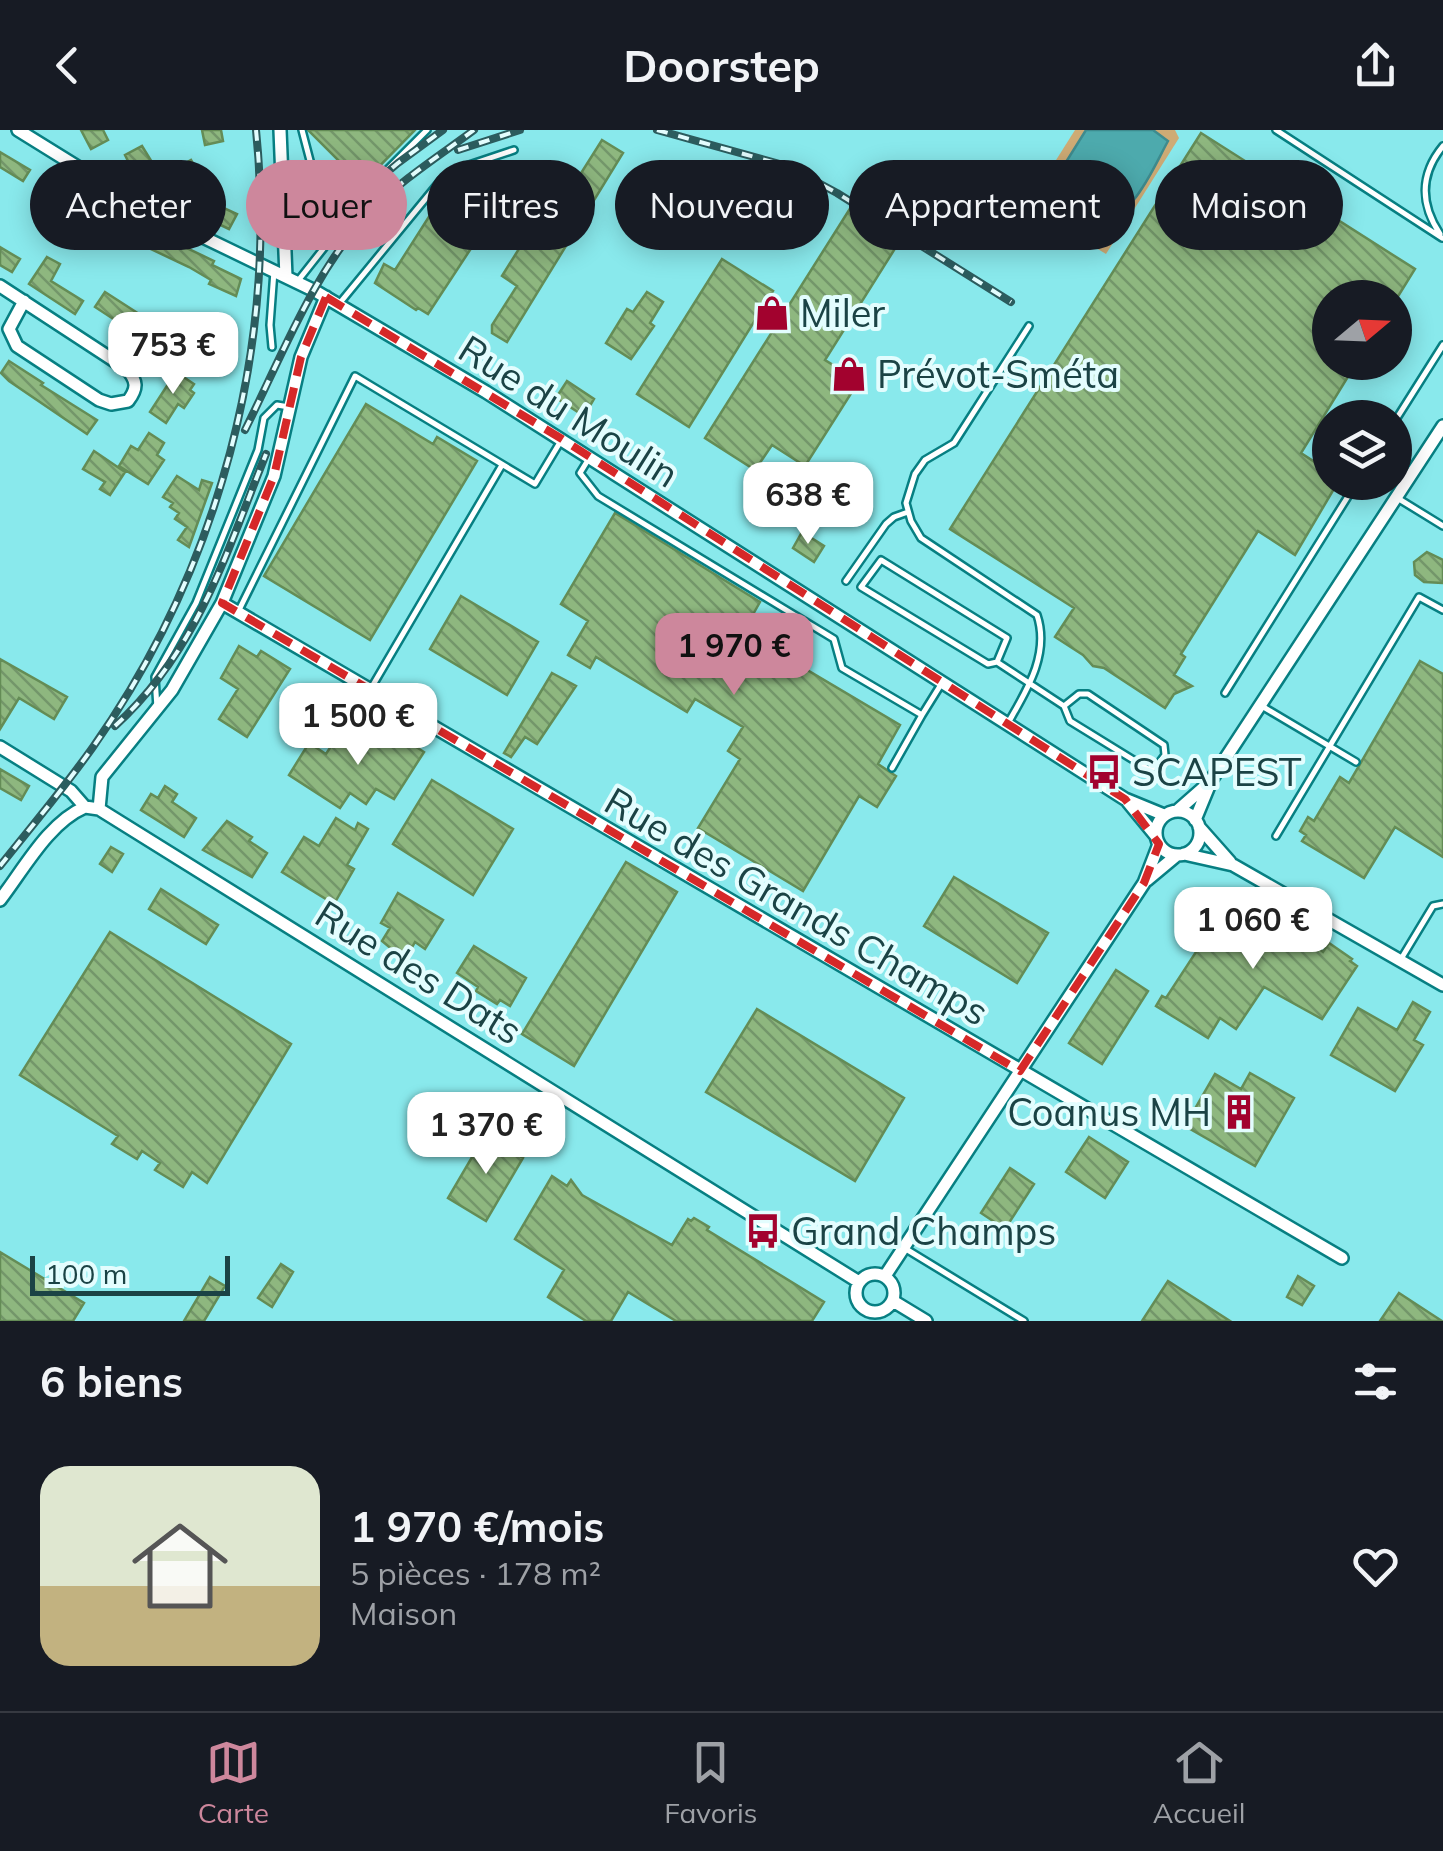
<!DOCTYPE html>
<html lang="fr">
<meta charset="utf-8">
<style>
:root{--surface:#171b24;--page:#20242c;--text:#f1f3f6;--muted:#9ea1a6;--line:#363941;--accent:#cd879c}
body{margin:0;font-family:Mulish,sans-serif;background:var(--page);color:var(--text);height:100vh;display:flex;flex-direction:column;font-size:38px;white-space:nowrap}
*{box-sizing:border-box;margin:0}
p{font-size:32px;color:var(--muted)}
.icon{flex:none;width:55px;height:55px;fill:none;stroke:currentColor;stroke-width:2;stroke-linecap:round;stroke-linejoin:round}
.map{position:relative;height:1191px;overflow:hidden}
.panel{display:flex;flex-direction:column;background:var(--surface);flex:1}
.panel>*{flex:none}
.top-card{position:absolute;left:30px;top:30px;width:1385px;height:90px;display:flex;gap:20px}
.needle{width:65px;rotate:71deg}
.fabs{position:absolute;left:1312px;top:150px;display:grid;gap:20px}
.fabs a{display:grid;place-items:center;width:100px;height:100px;border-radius:50%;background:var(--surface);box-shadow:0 5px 25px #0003;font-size:50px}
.scale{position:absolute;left:30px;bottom:25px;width:200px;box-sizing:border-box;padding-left:10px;border:5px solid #1b4345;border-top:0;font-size:28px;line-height:35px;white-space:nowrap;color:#1b4345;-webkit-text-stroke:8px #e3fdfe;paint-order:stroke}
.price{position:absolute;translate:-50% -85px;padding:0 22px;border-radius:20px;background:#fff;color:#222;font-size:32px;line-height:65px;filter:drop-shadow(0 2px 5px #0008)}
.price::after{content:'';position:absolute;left:50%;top:60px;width:30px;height:22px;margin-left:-15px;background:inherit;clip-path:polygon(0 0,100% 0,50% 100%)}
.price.selected{background:var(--accent);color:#111}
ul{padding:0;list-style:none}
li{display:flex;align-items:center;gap:30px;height:250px;padding:0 40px}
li+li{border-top:2px solid var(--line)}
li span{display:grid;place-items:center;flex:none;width:280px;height:200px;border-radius:30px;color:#555}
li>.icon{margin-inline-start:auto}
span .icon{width:120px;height:120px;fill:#fffc;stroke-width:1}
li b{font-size:42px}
h2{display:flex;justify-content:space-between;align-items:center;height:120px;padding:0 40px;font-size:42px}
.chip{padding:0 35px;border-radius:45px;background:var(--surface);box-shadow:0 5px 25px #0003;font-size:35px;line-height:90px}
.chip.selected{background:var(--accent);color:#111}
header{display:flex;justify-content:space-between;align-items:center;height:130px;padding:0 40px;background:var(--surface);font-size:45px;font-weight:700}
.menu{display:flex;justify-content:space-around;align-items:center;height:140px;border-top:2px solid var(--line);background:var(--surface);font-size:28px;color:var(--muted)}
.menu a{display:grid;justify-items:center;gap:5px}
.menu .selected{color:var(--accent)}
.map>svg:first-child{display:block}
.green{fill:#ceab75}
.water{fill:#4daaad;stroke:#3e8b8e;stroke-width:2.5}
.building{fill:url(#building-back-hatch);stroke:#648c56;stroke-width:2.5}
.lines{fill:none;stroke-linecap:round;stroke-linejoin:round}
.service-casing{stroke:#077f82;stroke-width:10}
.minor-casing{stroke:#077f82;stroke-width:16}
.service{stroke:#fff;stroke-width:5}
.minor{stroke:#fff;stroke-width:11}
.rail-casing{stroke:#2c5c5e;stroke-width:8}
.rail{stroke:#e3fdfe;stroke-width:4;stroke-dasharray:11;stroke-linecap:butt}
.marked{fill:none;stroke:#d62828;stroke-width:8;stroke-dasharray:20 12;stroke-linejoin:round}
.labels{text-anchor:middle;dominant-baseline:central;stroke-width:8;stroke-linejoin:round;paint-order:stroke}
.poi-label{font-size:38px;fill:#1b4345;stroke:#e3fdfe;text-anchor:start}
.street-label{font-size:38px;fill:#1b4345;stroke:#e3fdfe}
</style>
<header><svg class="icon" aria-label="back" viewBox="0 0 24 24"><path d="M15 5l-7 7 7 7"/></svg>Doorstep<svg class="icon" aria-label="share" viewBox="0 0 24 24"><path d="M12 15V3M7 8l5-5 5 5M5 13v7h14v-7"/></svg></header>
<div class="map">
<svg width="1443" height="1191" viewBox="0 0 1443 1191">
<defs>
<pattern id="building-back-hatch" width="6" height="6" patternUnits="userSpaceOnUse" patternTransform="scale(2.5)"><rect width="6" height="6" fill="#8eb77f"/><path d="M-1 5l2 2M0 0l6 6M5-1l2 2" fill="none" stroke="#73966a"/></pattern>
</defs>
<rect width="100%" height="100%" fill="#89e9ec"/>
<path class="green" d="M1075 0H1175L1179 8 1106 124 1027 76Z"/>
<path class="water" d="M1086 0H1153L1168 11C1149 46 1134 88 1091 96L1054 73 1051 56Z"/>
<path class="building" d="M81 0H103L108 10 91 19Z
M202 0H221L223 11 205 15Z
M308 0H415L362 54Z
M1201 3 1415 139 1397 168H1330V232H1357L1301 323 1330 342V352H1338L1295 425 1258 401 1181 524 1185 527 1174 545 1192 556 1174 564 1165 578 1104 538 1093 536 1083 525 1055 507 1074 478 950 399Z
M602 10 623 23 507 212 492 203V195L517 156 502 146 532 98 542 105Z
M142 16 161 47 191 30 201 47 192 52 182 85 157 75 161 61 141 53 142 47 135 33 130 35 125 25Z
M0 22 30 40 23 51 0 37Z
M446 60 491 88 428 184 418 178 416 180 375 153 384 134 395 140Z
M70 61 99 77 104 74 132 92 214 131 212 135 241 149 236 166 209 154 211 150 189 137 121 105 84 81 79 89 60 77Z
M215 74 237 84 229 99 210 90 216 80Z
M851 77 901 109 825 230 859 251 805 336 772 315 755 340 705 308Z
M0 117 20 129 12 142 0 135Z
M47 127 60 134 51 151 83 171 75 184 29 154Z
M722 129 773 161 689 297 637 264Z
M105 162 167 202 170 198 174 200 180 191 192 199 170 226 95 177Z
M647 162 663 172 650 193 654 196 631 229 606 213 627 179 633 182Z
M9 231 43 253 41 255 97 290 87 304 9 251 1 243Z
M176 242 194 254 190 260 194 263 184 278 178 274 166 293 150 282Z
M567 251 594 269 584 286 556 268Z
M366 274 433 314 437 307 477 331 370 510 264 446Z
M149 303 164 313 157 325 164 330 148 354 119 336 131 316 138 320Z
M94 321 125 342 110 365 100 359 105 352 83 339Z
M177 346 199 360 202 350 212 353 189 417 178 410 187 397 175 389 179 383 170 377 173 373 163 367Z
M615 383 760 472 743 502 900 595 878 634 896 646 877 677 859 666 803 761 698 698 740 629 728 621 743 597 695 569 687 582 596 527 590 538 568 525 588 491 561 474Z
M802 402 824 416 814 432 793 418Z
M1427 422 1443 430V453L1424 452 1415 445 1414 432Z
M461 466 538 512 507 565 430 519Z
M239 516 257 527 261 521 290 539 247 607 219 589 238 559 221 548Z
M0 529 67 567 54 589 19 568 0 599Z
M1420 531 1443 544V727L1395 697 1364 748 1302 711 1306 705 1300 701 1308 687 1314 691 1340 647 1349 653Z
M552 543 576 556 537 614 525 607 511 627 504 623Z
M390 600 424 622 394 669 376 659 366 674 350 663 340 678 289 645 309 613 326 624 337 607 354 618 364 603 381 614Z
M0 639 29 656 21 670 0 658Z
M432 650 513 699 473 765 393 714Z
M165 656 177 664 172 672 196 688 184 707 141 680 151 664 158 668Z
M336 688 355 700 358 693 368 699 347 735 354 739 334 774 282 742 304 707 319 716Z
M227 691 252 707 249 711 267 723 252 747 203 720Z
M111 717 123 724 112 742 100 734Z
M626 732 677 762 574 936 522 904Z
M954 747 1048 803 1017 853 924 796Z
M161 759 218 795 206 814 149 779Z
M398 763 443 790 425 819 415 812 405 830 382 811 390 798 381 793Z
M1232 767 1310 819 1313 814 1323 822 1329 813 1352 829 1350 831 1357 836 1322 889 1264 857 1236 899 1220 888 1208 908 1156 876 1162 866 1166 868Z
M110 802 291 914 207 1053 192 1042 183 1057 155 1040 160 1033 142 1021 137 1029 112 1014 118 1006 20 945Z
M474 816 526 848 510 876 500 870 497 874 476 861 478 857 457 843Z
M1116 840 1148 861 1102 934 1069 913Z
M1413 872 1430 882 1414 910 1423 915 1395 961 1331 925 1358 878 1397 900Z
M757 879 904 968 855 1051 706 962Z
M1250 943 1294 968 1255 1036 1185 996 1215 944 1241 959Z
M485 1005 511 1014 508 1019 523 1028 486 1091 448 1068Z
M1089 1007 1128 1032 1105 1068 1066 1042Z
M1010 1038 1034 1054 1005 1099 981 1083Z
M552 1046 567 1056 571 1050 582 1065 672 1115 688 1089 691 1091 694 1088 709 1097 707 1100 824 1172 812 1191H676L628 1162 611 1191H586L548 1167 564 1140 515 1109Z
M0 1122 84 1173 73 1191H0Z
M281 1134 293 1142 272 1177 258 1168Z
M1298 1146 1314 1156 1302 1175 1287 1167Z
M210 1147 225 1156 204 1191H184Z
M1168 1151 1230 1191H1142Z
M1399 1163 1442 1191H1380Z"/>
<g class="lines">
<defs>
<path id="service" d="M302 0 313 42 353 80
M1276 0 1442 108
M1440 104C1420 74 1420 44 1443 16
M297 152 380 47 427 0
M339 174 441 50 466 36 514 20
M272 217 270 195 274 141
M1395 291 1443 215
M588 330 580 343 598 366 834 509 842 538 922 585 940 556
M1399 369 1443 396
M846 451 886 394 894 387 908 382
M239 480 355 246 535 354 562 309
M997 532 1007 508 881 430 861 457 988 534 997 532 1064 576 1070 591 1148 639 1156 637 1165 625 1164 615 1088 564H1079L1064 576
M370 560 502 335
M1225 563 1357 352
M1260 575 1356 632
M157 578 155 547 196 473 258 320 264 288 277 275 289 277
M1008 593C1027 560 1050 524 1037 485L921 408 911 391 906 373 915 344 925 330 954 313 1029 196
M892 638 922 585
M1276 706 1419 467 1443 480
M1401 829 1433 776 1443 774
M906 1119 1024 1191"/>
<path id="minor" d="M18 0 147 80 315 161 486 262 1125 669 1164 685
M280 0 286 147
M0 156 127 239C137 251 138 258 128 271L111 274 99 270 17 216 9 199 24 171
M222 473 1342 1128
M0 617 71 661 85 677 99 679 859 1152
M1128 672 1156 706
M99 679 102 647 172 560 222 473 274 346 301 227 326 167
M1177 681 1210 652 1443 296
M1156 703a22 22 0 1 1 44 0a22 22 0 1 1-44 0Z
M1195 690 1209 656
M1199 697 1230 732
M1184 724 1233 735 1443 855
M1147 750 1177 725
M0 770C24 739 48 693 85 677
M856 1163a19 19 0 1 1 38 0a19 19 0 1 1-38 0Z
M885 1146 1144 753 1159 714
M893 1171 926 1191"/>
</defs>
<use href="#service" class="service-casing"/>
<use href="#minor" class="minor-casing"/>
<use href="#service" class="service"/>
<use href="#minor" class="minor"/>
<defs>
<path id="rail" d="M657 0 787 36 837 63 1011 172
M458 20 520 0
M308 109 398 33 443 0
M245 300C281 228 315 138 371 81 401 50 439 26 474 0
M115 596C198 520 225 426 266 324
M0 736C31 697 64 658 93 617 219 438 278 217 256 0"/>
</defs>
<use href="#rail" class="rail-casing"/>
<use href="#rail" class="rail"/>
</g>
<path class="marked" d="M326 167 562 309 1125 669 1159 714 1144 753 1020 941 222 473 274 346 301 227Z"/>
<defs>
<symbol id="shop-bare" viewBox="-9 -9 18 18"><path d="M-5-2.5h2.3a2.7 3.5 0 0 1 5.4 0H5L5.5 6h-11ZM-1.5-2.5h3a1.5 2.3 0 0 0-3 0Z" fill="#a2022e" stroke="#e3fdfe" stroke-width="2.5" paint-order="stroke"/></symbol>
<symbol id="bus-bare" viewBox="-9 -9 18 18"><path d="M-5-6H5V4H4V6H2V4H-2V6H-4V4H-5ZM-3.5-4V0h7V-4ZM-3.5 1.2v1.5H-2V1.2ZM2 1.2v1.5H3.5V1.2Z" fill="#a2022e" stroke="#e3fdfe" stroke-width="2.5" paint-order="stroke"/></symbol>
<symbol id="building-bare" viewBox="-9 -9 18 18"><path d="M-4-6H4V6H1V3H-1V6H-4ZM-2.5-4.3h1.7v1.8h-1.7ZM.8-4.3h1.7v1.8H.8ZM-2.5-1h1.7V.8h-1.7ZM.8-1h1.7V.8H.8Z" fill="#a2022e" stroke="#e3fdfe" stroke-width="2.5" paint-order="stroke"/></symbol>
</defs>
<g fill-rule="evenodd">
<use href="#shop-bare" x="747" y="158" width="50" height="50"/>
<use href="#shop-bare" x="824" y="219" width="50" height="50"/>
<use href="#bus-bare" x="1079" y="617" width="50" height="50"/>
<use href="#building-bare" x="1214" y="957" width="50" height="50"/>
<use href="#bus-bare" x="738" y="1076" width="50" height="50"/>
</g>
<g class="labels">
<g class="poi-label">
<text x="800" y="183">Miler</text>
<text x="877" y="244">Prévot-Sméta</text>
<text x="1132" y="642">SCAPEST</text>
<text x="1211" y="982" text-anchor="end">Coanus MH</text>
<text x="791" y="1101">Grand Champs</text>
</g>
<g class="street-label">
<text transform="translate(569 281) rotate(32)">Rue du Moulin</text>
<text transform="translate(797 776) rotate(30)">Rue des Grands Champs</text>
<text transform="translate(419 842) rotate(32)">Rue des Dats</text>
</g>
</g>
</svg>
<div class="fabs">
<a><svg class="needle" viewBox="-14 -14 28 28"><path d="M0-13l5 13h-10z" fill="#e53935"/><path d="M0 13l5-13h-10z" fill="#9ea1a6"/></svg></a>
<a><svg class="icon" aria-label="layers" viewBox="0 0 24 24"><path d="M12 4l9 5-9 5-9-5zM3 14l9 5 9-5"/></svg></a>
</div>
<div class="scale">100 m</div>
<b class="price" style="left:173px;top:267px">753 €</b>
<b class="price" style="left:808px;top:417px">638 €</b>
<b class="price selected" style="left:734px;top:568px">1 970 €</b>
<b class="price" style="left:358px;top:638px">1 500 €</b>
<b class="price" style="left:1253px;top:842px">1 060 €</b>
<b class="price" style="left:486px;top:1047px">1 370 €</b>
<div class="top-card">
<a class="chip">Acheter</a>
<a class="chip selected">Louer</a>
<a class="chip">Filtres</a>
<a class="chip">Nouveau</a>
<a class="chip">Appartement</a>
<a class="chip">Maison</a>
</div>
</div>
<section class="panel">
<h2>6 biens<svg class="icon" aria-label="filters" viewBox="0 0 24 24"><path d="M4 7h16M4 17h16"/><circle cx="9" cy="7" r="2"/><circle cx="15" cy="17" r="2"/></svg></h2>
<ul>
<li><span style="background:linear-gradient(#dfe7d0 60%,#c2b280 0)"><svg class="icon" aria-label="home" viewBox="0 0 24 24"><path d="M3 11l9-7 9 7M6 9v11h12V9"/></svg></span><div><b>1 970 €/mois</b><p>5 pièces · 178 m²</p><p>Maison</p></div><svg class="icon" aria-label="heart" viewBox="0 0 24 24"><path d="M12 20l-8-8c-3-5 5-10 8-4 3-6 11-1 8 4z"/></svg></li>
</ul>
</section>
<nav class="menu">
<a class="selected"><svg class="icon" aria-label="map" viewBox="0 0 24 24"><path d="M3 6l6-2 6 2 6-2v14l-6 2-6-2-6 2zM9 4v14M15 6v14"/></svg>Carte</a>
<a><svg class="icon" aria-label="saved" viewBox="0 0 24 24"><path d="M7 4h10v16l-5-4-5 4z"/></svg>Favoris</a>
<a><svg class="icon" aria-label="home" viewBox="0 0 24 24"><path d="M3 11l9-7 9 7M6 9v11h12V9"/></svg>Accueil</a>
</nav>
